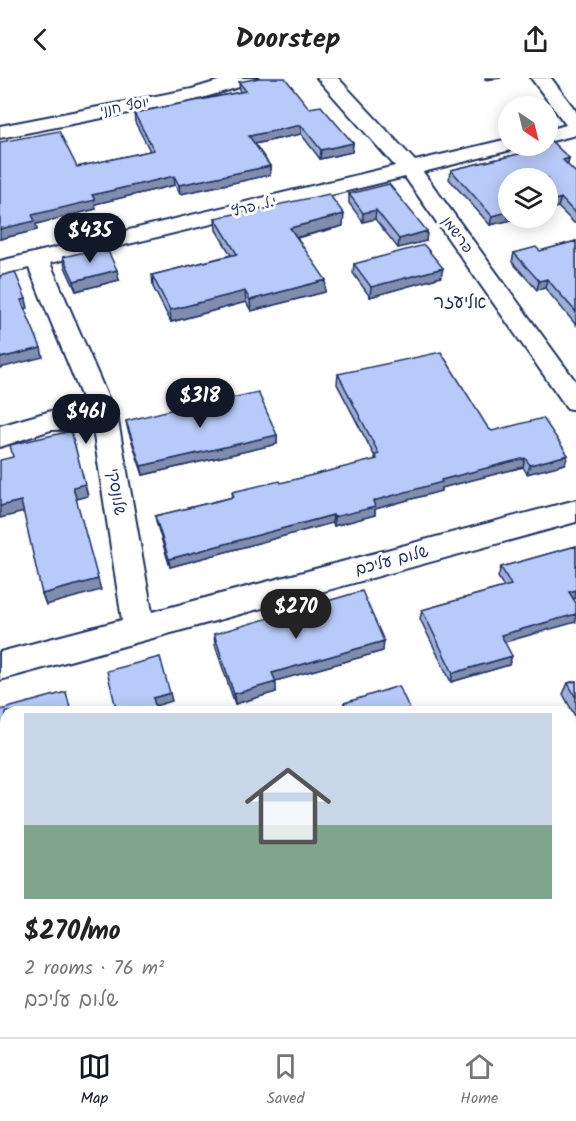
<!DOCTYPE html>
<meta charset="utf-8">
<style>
:root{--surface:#fff;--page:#f6f6f6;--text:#222;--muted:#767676;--line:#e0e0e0;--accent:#111827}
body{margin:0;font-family:Kalam,"Playpen Sans Hebrew",sans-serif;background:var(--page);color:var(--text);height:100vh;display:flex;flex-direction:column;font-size:22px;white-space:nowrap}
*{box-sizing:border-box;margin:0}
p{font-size:20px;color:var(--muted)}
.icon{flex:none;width:33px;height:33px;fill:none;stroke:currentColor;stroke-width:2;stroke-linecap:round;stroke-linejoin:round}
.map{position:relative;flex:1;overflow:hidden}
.panel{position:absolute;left:0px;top:628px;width:576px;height:332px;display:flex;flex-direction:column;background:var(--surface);border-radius:18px 18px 0 0;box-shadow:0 3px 15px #0003}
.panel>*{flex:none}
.needle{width:39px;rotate:145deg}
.fabs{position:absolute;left:498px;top:18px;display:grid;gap:12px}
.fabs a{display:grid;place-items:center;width:60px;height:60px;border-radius:50%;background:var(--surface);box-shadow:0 3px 15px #0003;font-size:30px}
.price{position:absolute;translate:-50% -51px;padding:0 14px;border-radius:21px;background:var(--accent);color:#fff;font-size:20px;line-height:39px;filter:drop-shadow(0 2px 3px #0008)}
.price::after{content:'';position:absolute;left:50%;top:36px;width:18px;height:14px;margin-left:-9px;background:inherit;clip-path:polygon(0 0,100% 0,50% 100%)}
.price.on{background:#222;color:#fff}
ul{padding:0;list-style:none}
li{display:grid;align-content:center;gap:12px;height:318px;padding:0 24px}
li+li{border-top:2px solid var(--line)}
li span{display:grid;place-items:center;height:186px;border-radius:0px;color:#555}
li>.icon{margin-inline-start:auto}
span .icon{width:108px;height:108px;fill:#fffc;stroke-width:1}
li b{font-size:26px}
header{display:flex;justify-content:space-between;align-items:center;height:78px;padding:0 24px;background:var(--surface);font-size:27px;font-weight:800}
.tab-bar{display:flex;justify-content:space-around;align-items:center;height:84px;border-top:2px solid var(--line);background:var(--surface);font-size:16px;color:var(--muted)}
.tab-bar a{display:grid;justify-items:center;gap:3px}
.tab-bar .on{color:var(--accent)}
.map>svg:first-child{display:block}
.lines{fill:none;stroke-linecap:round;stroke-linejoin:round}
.minor-casing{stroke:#1b2f5e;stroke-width:4}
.minor{fill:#fff;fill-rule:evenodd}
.wall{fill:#9eaed6;stroke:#1b2f5e;stroke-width:1.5}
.shaded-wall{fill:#818dae;stroke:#1b2f5e;stroke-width:1.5}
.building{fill:#b8caf9;stroke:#1b2f5e;stroke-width:1.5}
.labels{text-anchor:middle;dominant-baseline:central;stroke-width:6;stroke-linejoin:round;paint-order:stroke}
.far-street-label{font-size:14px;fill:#1b2f5e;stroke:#fff}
.street-label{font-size:16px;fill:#1b2f5e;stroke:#fff}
.neighbourhood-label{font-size:18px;fill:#1b2f5e;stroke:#fff}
</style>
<header><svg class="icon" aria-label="back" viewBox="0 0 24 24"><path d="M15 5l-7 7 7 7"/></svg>Doorstep<svg class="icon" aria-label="share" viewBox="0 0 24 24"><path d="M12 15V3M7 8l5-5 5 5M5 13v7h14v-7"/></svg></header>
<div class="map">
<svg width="576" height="959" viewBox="0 0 576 959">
<rect width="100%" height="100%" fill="#fff"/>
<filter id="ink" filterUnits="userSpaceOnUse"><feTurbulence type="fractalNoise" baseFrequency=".0167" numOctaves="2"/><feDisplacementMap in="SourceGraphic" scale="12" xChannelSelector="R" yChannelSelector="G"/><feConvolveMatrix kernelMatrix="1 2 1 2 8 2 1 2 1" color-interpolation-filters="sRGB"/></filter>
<g filter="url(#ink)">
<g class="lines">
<defs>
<path id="minor" d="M228 0H259L256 4 195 22 0 60V48L192 11Z
M317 0H338L415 83 508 61V68H518L515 71 423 94 576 304V332L567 330 405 99 50 185 118 343 152 534 576 422V444L0 602V574L122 542 93 351 51 352 0 369V348L51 333 87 332 29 190 0 197V183L395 88Z
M531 0H551L576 33V57L548 64V52L566 47Z"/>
</defs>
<use href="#minor" class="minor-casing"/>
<use href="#minor" class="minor"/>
</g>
<path class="wall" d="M239 4 309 30 353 65 352 74 320 81 301 56 255 66 270 88V97L180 116 175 107 95 126 96 131 36 146 37 152 0 161 77 89 150 73 135 44 134 35 240 14Z
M520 68H548L569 80 567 87 576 95V145H574L558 129 508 140H520L490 147 449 101 451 92 519 76Z
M349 116 427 153 426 163 398 170 375 141 363 144 349 125Z
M215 140 343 148 297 160 325 214 251 233 246 224 171 244 153 209 152 197 231 177 216 152Z
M576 163V247L545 210 537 212 512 184 514 175 540 173Z
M63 179 119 202 76 213 65 189Z
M354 186 441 199 370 219 353 195Z
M338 296 488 350 492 353 565 386 527 396 523 389 441 410V413L375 431V437L334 448 332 445 170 489 157 447 155 438 233 419 232 414 281 405 375 382V379L337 306Z
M175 333 277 357V366L143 397 128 352 126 343Z
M576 468V520L505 564 509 587 451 604 420 541 422 532 504 509 498 499 501 489Z
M214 556 383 573 275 603 276 614 235 626 215 567Z
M576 603V640L563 616 568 605Z
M344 625 411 634H343Z"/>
<path class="shaded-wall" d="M485 0H501L485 2Z
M301 47V56L249 67V58Z
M353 65 352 74 320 81 321 72Z
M569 80 567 90 563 82Z
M270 88V97L180 116 179 107Z
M174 98 175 107 95 126 96 131 36 146 37 152 0 161V151L32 137 92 117Z
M561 120 558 129 548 132V124Z
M376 132 375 141 363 144V135Z
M508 134V140H520L490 147 492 138Z
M344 136 343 148 290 161V150Z
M427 153 426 163 398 170 399 161Z
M443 190 441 199 370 219 371 209Z
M117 192 119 202 76 213 74 203Z
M547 201 545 210 537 212 539 203Z
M326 202 325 214 251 233 250 222Z
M245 213 246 224 171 244 170 232Z
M26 221 28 230 24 231 21 222Z
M41 270 43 279 0 290V280Z
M277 357V366L143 397 141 388Z
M568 377 565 386 527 396 530 387Z
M525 380 523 389 441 410V413L375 431V437L334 448V439L373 423 441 402Z
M85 406 88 418 76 421 73 409Z
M21 423 25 434 0 440V428Z
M333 437 332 445 170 489 169 481Z
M98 501 101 512 46 527 42 516Z
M576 512V520L566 523 569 514Z
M576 536V544L498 566 501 557Z
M384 563 383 573 272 604V595Z
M512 578 509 587 451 604 453 595Z
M276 604V614L235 626 234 616Z
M170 615 172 623 155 628 153 620Z
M6 678V686L0 688V680Z"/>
<path class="building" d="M259 0H285L309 30 321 28 353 65 321 72 301 47 249 58 270 88 179 107 174 98 92 117 95 122 32 137 35 143 0 151V64L59 53 77 89 154 72 134 35 246 13 239 4Z
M548 60 569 80 563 82 576 95V136L561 120 548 124V100H508V134L492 138 451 92 527 74 522 68H548Z
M389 106 427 153 399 161 376 132 363 135 349 116Z
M329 116 344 136 290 150 326 202 250 222 245 213 170 232 152 197 237 176 215 140Z
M576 163V234L547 201 539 203 514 175 536 169 540 173Z
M424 167 443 190 371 209 354 186Z
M106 169 117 192 74 203 63 179Z
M15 194 26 221 21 222 41 270 0 280V198Z
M441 274 488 350 492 353 543 340 568 377 530 387 525 380 441 402 442 404 373 423 375 429 334 439 333 437 169 481 155 438 234 419 232 414 280 403 281 405 377 381 375 377 379 376 338 296Z
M258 314 277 357 141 388 126 343 174 331 175 333Z
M71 353 85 406 73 409 98 501 42 516 21 423 0 428V382L13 379 10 367Z
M576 468V512L569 514 576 525V536L501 557 512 578 453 595 422 532 511 507 501 489Z
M362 513 384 563 272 595 276 604 234 616 214 556Z
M160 579 170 615 153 620 157 634H117L107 593Z
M576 603V620L568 605Z
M399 608 411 634H347L344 625Z
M66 614 71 634H6V678L0 680V632Z"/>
</g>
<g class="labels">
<g class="far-street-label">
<text transform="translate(125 29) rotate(-11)">יוסף חנני</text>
<text transform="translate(254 129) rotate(-14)">י.ל. פרץ</text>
<text transform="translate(457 157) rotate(54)">פרישמן</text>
</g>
<g class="street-label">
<text transform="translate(116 414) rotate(81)">שלונסקי</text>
<text transform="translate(392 483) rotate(-15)">שלום עליכם</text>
</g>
<g class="neighbourhood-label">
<text x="460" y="225">אליעזר</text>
</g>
</g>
</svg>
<div class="fabs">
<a><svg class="needle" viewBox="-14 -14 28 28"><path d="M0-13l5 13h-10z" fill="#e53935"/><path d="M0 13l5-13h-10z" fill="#767676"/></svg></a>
<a><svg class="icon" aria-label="layers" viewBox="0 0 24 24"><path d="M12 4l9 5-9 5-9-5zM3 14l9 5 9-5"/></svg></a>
</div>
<b class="price" style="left:90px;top:186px">$435</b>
<b class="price" style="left:200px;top:351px">$318</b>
<b class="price" style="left:86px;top:367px">$461</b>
<b class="price on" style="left:296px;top:562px">$270</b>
<section class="panel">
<ul>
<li><span style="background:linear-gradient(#c9d6e8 60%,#7fa58c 0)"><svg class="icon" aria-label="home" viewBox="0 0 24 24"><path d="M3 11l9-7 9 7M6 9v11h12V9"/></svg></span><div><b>$270/mo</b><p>2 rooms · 76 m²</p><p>שלום עליכם</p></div></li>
</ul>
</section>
</div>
<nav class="tab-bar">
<a class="on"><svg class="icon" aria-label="map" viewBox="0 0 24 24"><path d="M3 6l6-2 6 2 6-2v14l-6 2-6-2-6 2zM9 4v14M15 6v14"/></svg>Map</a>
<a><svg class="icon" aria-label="saved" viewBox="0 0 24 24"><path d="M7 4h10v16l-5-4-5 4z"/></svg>Saved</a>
<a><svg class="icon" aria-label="home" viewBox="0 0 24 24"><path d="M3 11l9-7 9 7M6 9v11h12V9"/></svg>Home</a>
</nav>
